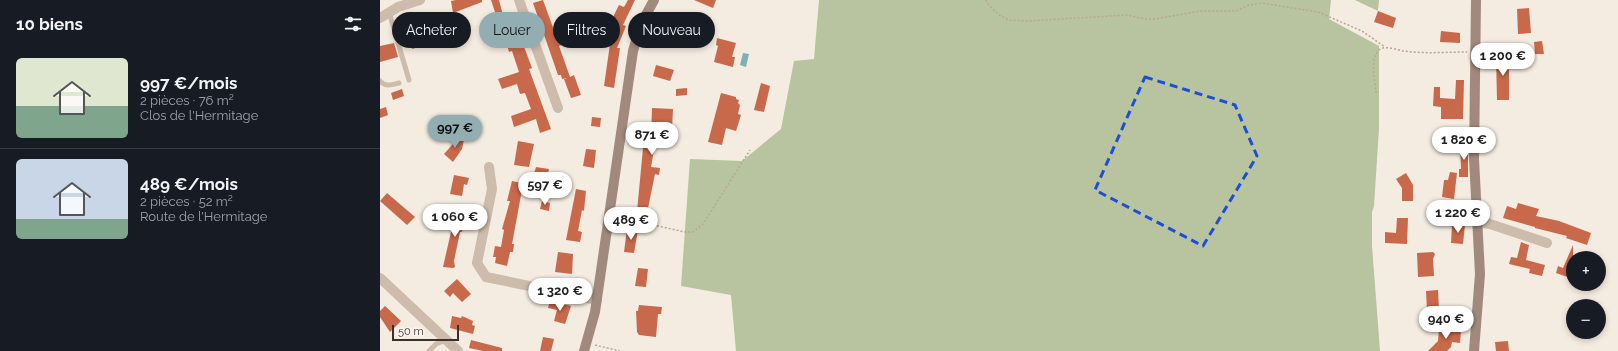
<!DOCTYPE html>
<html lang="fr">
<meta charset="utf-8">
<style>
:root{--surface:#171b24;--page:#20242c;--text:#f1f3f6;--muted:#9ea1a6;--line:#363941;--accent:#92aeb2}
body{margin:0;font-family:Raleway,sans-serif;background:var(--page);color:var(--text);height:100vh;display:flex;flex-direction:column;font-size:15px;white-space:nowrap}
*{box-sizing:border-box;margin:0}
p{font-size:13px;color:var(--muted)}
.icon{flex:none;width:22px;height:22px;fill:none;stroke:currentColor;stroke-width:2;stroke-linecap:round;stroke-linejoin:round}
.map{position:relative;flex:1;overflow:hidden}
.drawer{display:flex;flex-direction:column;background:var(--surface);width:380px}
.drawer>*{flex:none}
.hud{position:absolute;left:12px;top:12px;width:380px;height:36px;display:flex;gap:8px}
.buttons{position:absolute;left:1186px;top:251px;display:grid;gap:8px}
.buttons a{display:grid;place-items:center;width:40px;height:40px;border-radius:50%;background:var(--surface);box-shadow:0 2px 6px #0003;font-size:20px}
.scale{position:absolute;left:12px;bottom:10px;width:67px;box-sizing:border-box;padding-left:4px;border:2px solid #3b302b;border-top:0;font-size:11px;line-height:14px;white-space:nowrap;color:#3b302b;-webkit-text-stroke:3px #fbf5ee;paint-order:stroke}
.price{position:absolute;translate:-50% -34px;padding:0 9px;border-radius:14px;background:#fff;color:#222;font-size:13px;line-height:26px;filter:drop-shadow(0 1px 2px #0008)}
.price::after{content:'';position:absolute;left:50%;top:24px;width:12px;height:9px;margin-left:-6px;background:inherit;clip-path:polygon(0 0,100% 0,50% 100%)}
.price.active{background:var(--accent);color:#111}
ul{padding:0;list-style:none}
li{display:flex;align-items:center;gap:12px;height:100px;padding:0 16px}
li+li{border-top:1px solid var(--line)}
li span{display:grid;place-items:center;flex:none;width:112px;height:80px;border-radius:6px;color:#555}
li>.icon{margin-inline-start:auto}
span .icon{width:48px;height:48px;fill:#fffc;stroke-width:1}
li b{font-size:17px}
h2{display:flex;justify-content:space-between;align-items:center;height:48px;padding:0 16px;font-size:17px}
.tag{padding:0 14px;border-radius:18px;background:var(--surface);box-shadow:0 2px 6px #0003;font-size:14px;line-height:36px}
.tag.active{background:var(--accent);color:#111}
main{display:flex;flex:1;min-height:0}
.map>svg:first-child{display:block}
.green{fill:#b8c4a0}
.water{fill:#7fb0b2}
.building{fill:#c8694b}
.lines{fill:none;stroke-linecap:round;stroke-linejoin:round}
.path{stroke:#b9a596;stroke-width:1.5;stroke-dasharray:2 2;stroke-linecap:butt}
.lane{stroke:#cdbbac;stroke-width:5}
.street{stroke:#cdbbac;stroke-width:10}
.secondary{stroke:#a18a7d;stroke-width:10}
.marked{fill:none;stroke:#1d4ed8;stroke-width:3;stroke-dasharray:8 5;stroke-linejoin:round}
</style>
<main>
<section class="drawer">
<h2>10 biens<svg class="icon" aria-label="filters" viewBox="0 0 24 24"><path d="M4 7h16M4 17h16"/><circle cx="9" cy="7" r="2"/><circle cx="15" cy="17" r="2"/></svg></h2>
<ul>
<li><span style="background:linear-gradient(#dfe7d0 60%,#7fa58c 0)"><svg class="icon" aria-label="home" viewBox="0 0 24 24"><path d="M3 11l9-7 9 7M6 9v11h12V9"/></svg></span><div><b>997 €/mois</b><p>2 pièces · 76 m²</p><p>Clos de l'Hermitage</p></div></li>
<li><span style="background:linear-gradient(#c9d6e8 75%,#7fa58c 0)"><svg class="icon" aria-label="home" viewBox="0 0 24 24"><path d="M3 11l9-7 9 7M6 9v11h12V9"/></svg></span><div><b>489 €/mois</b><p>2 pièces · 52 m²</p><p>Route de l'Hermitage</p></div></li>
</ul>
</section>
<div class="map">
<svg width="1238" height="351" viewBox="0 0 1238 351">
<rect width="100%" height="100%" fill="#f4ebe1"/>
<path class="green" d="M439 0H951L949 19 999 46V128L994 206 992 212V246L1000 351H356L351 295 301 286 310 159 362 161 401 129 414 61 434 59Z
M975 0H999L998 11Z"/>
<path class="water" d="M363 53 369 54 366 67 360 65Z"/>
<path class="building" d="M76 0H102V2L73 13 71 1Z
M111 0H119L124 19 132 15 152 68 149 69 171 129 160 133 156 119 134 127 131 116 151 109 145 93 140 94 137 84 122 89 118 79 139 72 132 51 129 52 126 42 114 46 111 37 122 33Z
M163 0 176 36 190 32 193 41 179 46 190 77 194 75 201 95 191 98 184 79 187 78 182 79 181 75H178L153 3Z
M248 0H255L243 25 246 26 237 48H240L234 88 224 86 230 44 213 37 216 29 230 35 236 21 232 19 239 5 244 7Z
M314 0H336L333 8Z
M1149 8 1151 33 1138 34 1137 9Z
M998 11 1016 18 1013 28 994 22Z
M77 16 79 30 70 31V33L40 37 43 46 32 49 30 42 23 44 18 28 59 22V19Z
M1061 31 1080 33V43L1060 42Z
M337 38 356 43 352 57H355L353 67 334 62 338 46 336 45Z
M1162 41 1164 54H1155L1154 42Z
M14 43 18 57 0 62V46Z
M1116 55H1129V100H1117Z
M276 65 294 70 290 81 273 76Z
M1076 80H1084L1083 119H1061V107L1053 106 1054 87H1060V98L1075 99Z
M381 83 390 86 384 112 374 110Z
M307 88V95L296 96V89Z
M22 89 24 96 13 100 11 93Z
M341 93 356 97V99L359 100 358 103 360 105 358 114 361 115 356 131 346 128 342 145 328 142Z
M6 107 8 115 0 118V109Z
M272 108 293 109 292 129 278 128 271 167 280 168 279 175 275 174 267 213 257 211 258 201 263 148 265 137 271 138Z
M212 117 221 118 220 127 211 126Z
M80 136 84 140 82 149 73 162 64 154Z
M138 141 154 144 149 167 134 165Z
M1088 143V177H1079V169H1081L1080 144Z
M206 149 216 150 214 168 203 166Z
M156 167 169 169 165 186 171 187 169 197 142 190 132 244H134L133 252H130L127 266 115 263 116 257H113L115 246 121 247 124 230 122 229 130 201H127L132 181 151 185Z
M1070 172 1077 173 1074 199 1062 197 1064 180H1068Z
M1026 173 1033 185V201H1022V188L1016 179Z
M74 175 89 178 87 185 84 184 82 196 70 194Z
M196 189 206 191 204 211 202 210 198 231 202 232 200 242 186 240Z
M7 193 35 217 27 225 0 201Z
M162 201 170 203 169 211 160 209Z
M1138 203 1159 209 1156 216 1179 221 1211 233 1207 245 1186 238 1187 236 1155 228V227L1123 218 1127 206 1136 209Z
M76 210 89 212 87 221H84L82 232H80L74 261 75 267 73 268 63 267Z
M1017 218H1028L1027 244 1005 243V232L1016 233Z
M1072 224 1085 225 1083 244 1071 243Z
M247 229 258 230 254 253 244 252Z
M1141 242 1149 245 1146 260 1165 265 1162 276 1149 273 1150 269 1129 264 1131 257 1137 258Z
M1193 245V279L1176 273 1178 266 1183 268Z
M178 252 193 254 192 274 175 272Z
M1053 252 1055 254 1053 259 1054 276 1038 277 1037 253Z
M258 268 268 269 266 287 255 286Z
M77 279 91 294 82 302 73 293 70 297 64 291Z
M1058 290 1059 310 1047 311 1046 291Z
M170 301 191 306 185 324 174 321 177 310 168 308Z
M259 305 282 307 281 314H278L276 337 259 335 257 332 256 311H258Z
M5 306 21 321 10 332 0 317V311Z
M72 316 81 318 82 316 93 321 92 325 95 326 93 334 70 328Z
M1059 328 1081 330 1080 343 1072 342 1071 347 1067 351H1048L1058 341Z
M163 337 174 339 171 351H160Z
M91 340 122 348V351H103L89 348Z
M1128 341 1129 351H1116L1115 342Z"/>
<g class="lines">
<path class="path" d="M606 0 607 3 619 15 629 20 648 21 747 15 765 19H775L820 11H856L869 5 882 3 938 12 982 31 1005 47
M996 93C995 81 990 61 998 51 1004 44 1016 50 1024 51 1045 54 1066 52 1087 52
M238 217 305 232H313L323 224 370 150
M215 345 240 351"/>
<path class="lane" d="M9 12 29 80
M0 81C5 87 11 85 19 83
M49 351 56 344 66 340"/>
<path class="street" d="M139 0 178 108
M0 18 18 7 40 0
M109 167 112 189 97 263 106 277 217 300
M1098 222 1110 224 1167 243
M0 278 78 351"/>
<path class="secondary" d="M204 351 215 312 253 51 261 24 274 0
M1094 351 1100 274 1094 159 1096 0"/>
</g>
<path class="marked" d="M765 77 855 105 877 156 823 246 715 190Z"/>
</svg>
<div class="buttons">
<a>+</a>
<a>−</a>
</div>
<div class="scale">50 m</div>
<b class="price" style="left:1123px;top:77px">1 200 €</b>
<b class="price active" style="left:75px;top:149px">997 €</b>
<b class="price" style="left:272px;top:156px">871 €</b>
<b class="price" style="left:1084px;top:161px">1 820 €</b>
<b class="price" style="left:165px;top:206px">597 €</b>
<b class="price" style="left:1078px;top:234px">1 220 €</b>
<b class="price" style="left:75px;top:238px">1 060 €</b>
<b class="price" style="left:251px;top:241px">489 €</b>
<b class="price" style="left:180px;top:312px">1 320 €</b>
<b class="price" style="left:1066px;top:340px">940 €</b>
<div class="hud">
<a class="tag">Acheter</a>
<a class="tag active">Louer</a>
<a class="tag">Filtres</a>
<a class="tag">Nouveau</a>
</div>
</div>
</main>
